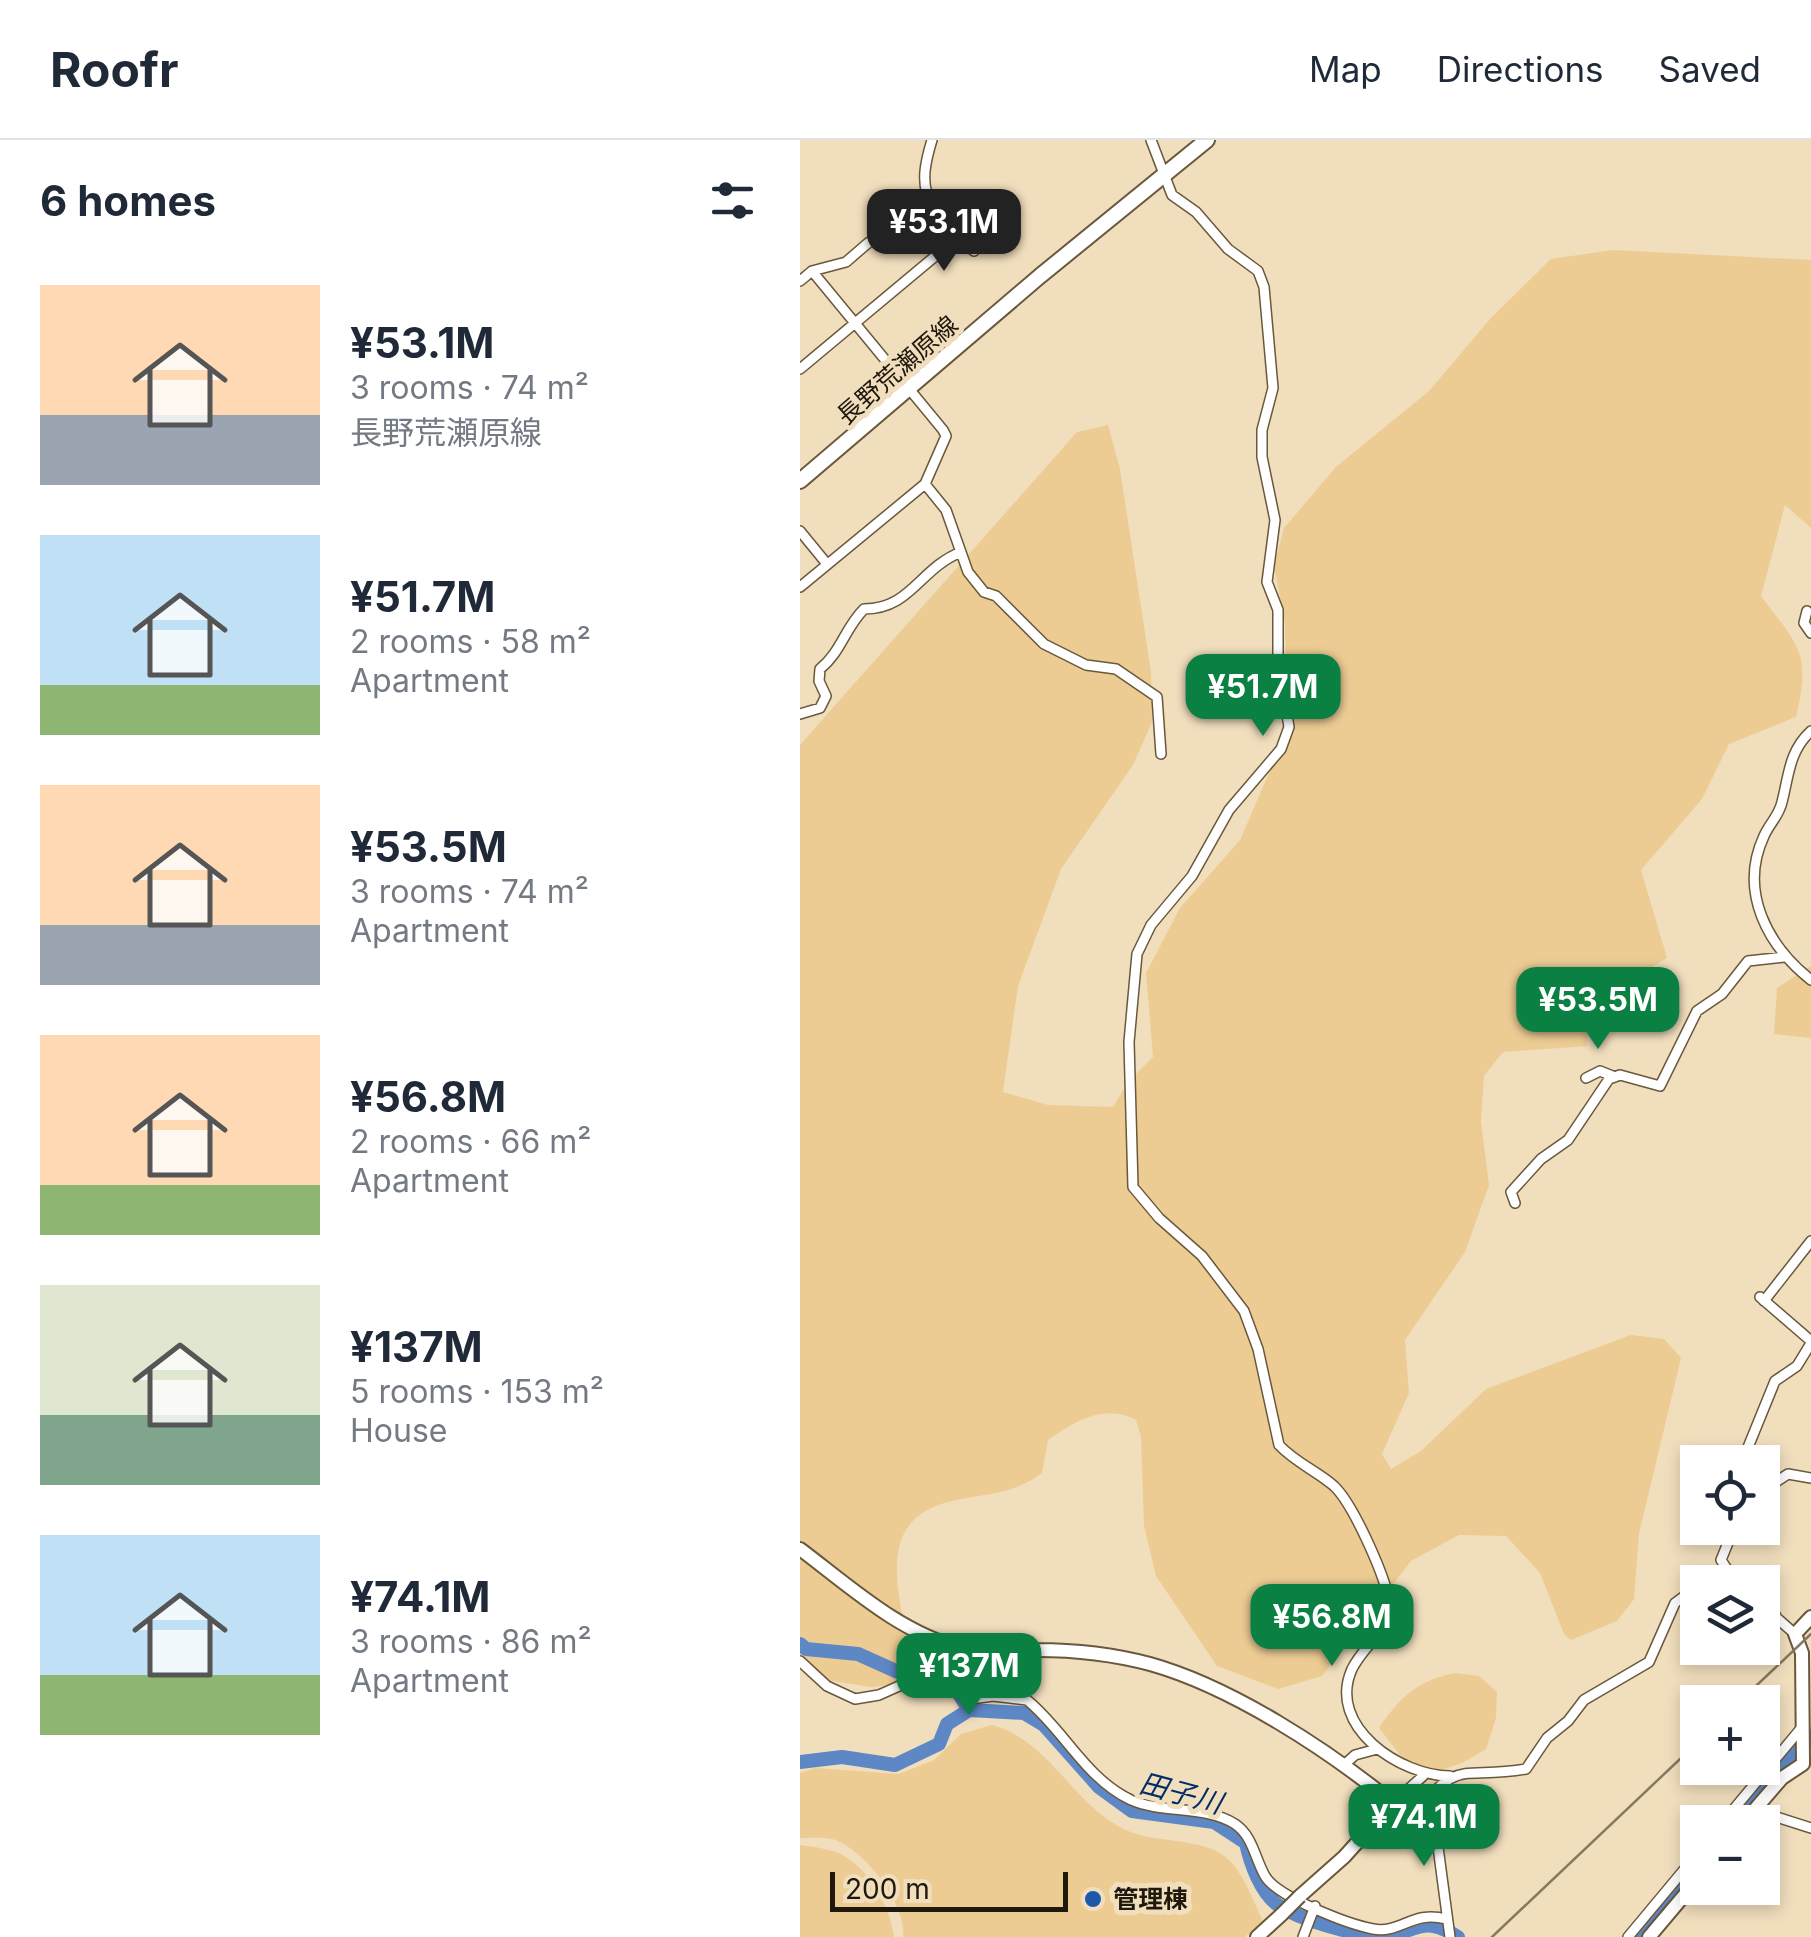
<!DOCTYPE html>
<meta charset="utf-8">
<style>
:root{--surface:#fff;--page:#f6f6f7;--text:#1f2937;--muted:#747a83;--line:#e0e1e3;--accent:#0b8043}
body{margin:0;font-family:Inter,"Noto Sans JP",sans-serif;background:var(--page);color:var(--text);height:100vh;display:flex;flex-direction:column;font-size:38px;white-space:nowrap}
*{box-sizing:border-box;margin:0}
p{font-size:32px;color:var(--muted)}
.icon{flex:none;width:55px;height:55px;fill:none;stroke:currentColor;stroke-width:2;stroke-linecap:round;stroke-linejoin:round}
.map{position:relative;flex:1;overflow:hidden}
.panel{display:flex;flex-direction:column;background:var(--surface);width:800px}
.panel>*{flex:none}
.tools{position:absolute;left:880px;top:1305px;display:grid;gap:20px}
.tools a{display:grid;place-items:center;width:100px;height:100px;border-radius:0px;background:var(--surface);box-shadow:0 5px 15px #0003;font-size:50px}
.scale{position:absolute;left:30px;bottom:25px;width:238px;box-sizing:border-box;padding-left:10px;border:5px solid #1f180c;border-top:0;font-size:28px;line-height:35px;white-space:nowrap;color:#1f180c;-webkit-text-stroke:8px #f1debd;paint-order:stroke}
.price{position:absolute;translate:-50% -85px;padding:0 22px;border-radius:20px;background:var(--accent);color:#fff;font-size:32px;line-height:65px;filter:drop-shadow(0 2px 5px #0008)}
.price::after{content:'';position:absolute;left:50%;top:60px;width:30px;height:22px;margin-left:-15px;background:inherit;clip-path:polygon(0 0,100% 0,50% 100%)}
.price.on{background:#222;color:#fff}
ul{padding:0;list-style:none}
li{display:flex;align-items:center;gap:30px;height:250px;padding:0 40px}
li span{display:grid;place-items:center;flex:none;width:280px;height:200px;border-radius:0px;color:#555}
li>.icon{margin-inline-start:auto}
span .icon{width:120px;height:120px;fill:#fffc;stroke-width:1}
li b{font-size:42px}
h2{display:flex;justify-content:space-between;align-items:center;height:120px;padding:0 40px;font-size:42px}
header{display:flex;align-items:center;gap:60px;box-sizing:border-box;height:140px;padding:0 50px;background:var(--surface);border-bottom:2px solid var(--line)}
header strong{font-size:48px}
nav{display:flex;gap:55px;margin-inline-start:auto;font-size:35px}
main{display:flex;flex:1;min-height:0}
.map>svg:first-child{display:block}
.green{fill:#edcc94}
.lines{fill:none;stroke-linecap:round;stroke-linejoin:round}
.river{stroke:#5d88c5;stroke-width:14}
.street-casing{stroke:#69583b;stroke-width:12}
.secondary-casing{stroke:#69583b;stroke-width:16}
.primary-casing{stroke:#69583b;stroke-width:18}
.street{stroke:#fff;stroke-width:9}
.secondary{stroke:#fff;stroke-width:12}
.primary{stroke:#fff;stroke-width:14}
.rail{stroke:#867962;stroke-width:2.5}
.secondary-bridge-casing{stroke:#69583b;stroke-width:16;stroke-linecap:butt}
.secondary-bridge{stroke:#fff;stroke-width:12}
.poi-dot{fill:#1c59aa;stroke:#f1debd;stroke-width:4}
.labels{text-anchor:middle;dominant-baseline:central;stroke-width:10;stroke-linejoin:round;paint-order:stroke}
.street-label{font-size:25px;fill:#1f180c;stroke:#f1debd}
.poi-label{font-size:25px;font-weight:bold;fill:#1f180c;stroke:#f1debd;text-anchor:start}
.water-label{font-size:28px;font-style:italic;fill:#022d65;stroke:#f1debd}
</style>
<header>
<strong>Roofr</strong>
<nav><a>Map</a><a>Directions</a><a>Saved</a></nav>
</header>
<main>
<section class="panel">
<h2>6 homes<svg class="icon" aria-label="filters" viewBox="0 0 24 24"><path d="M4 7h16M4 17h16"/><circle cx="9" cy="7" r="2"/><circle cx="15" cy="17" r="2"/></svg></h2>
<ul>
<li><span style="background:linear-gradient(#ffd9b3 65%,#9aa5b1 0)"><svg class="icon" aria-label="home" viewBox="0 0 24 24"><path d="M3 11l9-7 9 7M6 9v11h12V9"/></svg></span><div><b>¥53.1M</b><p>3 rooms · 74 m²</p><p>長野荒瀬原線</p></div></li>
<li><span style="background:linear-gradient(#bfe0f5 75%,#8fb573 0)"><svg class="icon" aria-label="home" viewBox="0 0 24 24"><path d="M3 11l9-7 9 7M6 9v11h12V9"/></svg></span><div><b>¥51.7M</b><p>2 rooms · 58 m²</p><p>Apartment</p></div></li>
<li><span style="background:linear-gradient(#ffd9b3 70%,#9aa5b1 0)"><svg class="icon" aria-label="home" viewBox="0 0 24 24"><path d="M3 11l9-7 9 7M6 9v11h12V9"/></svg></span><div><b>¥53.5M</b><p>3 rooms · 74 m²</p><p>Apartment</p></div></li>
<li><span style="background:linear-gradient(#ffd9b3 75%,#8fb573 0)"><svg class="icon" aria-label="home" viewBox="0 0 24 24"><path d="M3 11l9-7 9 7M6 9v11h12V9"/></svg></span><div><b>¥56.8M</b><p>2 rooms · 66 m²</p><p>Apartment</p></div></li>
<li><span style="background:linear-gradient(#dfe7d0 65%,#7fa58c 0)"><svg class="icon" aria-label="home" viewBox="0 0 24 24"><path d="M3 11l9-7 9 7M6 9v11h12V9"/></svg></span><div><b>¥137M</b><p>5 rooms · 153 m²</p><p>House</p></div></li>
<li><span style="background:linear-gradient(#bfe0f5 70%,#8fb573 0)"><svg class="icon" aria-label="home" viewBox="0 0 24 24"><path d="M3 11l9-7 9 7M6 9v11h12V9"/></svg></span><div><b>¥74.1M</b><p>3 rooms · 86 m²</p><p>Apartment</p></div></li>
</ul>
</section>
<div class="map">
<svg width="1011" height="1797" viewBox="0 0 1011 1797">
<rect width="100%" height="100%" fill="#f1debd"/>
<path class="green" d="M813 110 1011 120V388L985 365 961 456C1000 508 1011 513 996 577L929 604 902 659 841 730 867 818 837 836 789 845 787 906 703 912 684 936 681 981 689 1045 665 1112 605 1200 609 1253 582 1314 591 1329 621 1311 686 1249 831 1195 864 1199 881 1218 839 1394 834 1459 817 1481 771 1500 764 1494 740 1433 706 1396 659 1395 611 1421 522 1536 478 1549 417 1526 356 1436 344 1386 341 1297 336 1280C305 1263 275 1281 248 1300L242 1333C211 1356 184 1353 148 1362 60 1385 112 1481 113 1543L71 1547 7 1537 0 1525V605L277 292 308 285 320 329 351 532 352 582 333 625 261 729 218 846 203 952 248 965 313 967 328 942 353 917 346 833 380 768 440 700 479 610 487 563 485 483 474 426 484 388 536 327 629 251 691 178 751 119Z
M1011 826V898L974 894 977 848Z
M655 1533 679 1536 697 1552 696 1578 686 1609 662 1623 618 1638 579 1588C599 1558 618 1540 655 1533Z
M192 1585C248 1600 270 1659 318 1686 350 1705 396 1696 423 1715 442 1728 453 1761 463 1781L445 1797H103C108 1766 63 1707 32 1699 22 1697 10 1698 0 1698V1633L16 1628 99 1634 134 1620 161 1594Z
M0 1705C14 1707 34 1709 46 1717 71 1733 91 1769 94 1797H0Z"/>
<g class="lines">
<path class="river" d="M0 1504 6 1509 58 1514 98 1532 105 1533 122 1512H133L169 1570
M169 1570 224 1573 244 1585 299 1647 332 1671 414 1682 446 1703C450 1723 461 1753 478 1765 503 1781 548 1793 577 1796 615 1797 618 1771 658 1797
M0 1622 42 1617 95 1625 139 1604 147 1584 169 1570
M934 1682 1011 1596
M842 1797 898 1725"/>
<defs>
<path id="street" d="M351 0 372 55 396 72 428 109 458 131 464 147 473 248 462 290V317L475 380 467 442 478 470V521L489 587 481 609 429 670 392 736 351 785 337 814 329 902 333 1047 359 1078 402 1116 444 1171 458 1209 479 1305C496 1323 517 1331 534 1346 553 1364 582 1430 588 1456 594 1488 564 1504 552 1529 526 1587 601 1636 650 1636
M157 98 174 111
M12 131 143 290 146 296 125 344 146 370 168 432 184 452 196 456 244 504 286 525 316 529 357 557 361 614
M0 141 12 131 46 122 68 103 117 75 134 71
M0 229 157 98C125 60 117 49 132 0
M0 391 27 424
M0 447 125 344
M1007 471 1004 483 1011 493
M0 574 20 568 26 556 19 541 20 529C41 512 45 488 64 469 111 469 119 429 161 412
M1011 591C989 611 989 635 982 662 979 676 969 684 964 696 938 752 968 806 1011 840
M786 938 800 931 815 937
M715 1063 711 1052 741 1019 768 1000 809 939 820 935 860 946 897 871 922 854 948 821 984 817
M960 1157 1011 1201
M964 1161 1011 1101
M942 1322 975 1241 997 1226 1011 1203
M962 1351 988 1334 1011 1338
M927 1429 921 1420 934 1388
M904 1442 927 1429 953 1442
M962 1452 977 1478 995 1494
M0 1521 27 1546 55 1559 79 1555 137 1529H221L230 1524 234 1510
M149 1528 171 1559 193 1556 227 1560C264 1590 286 1639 331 1660 363 1674 405 1665 435 1684 453 1696 455 1719 465 1736 477 1757 548 1784 573 1789 601 1794 612 1770 646 1779
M545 1624 555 1615 577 1609
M623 1636 593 1663 614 1676 638 1707 650 1797
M954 1670 1011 1688
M614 1676C659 1616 661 1640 726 1629L747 1598 768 1581 784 1560 849 1522 875 1463 898 1446
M923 1682 1003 1586
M503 1797 515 1766
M828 1797 898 1713"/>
<path id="secondary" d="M0 1409C48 1445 101 1494 161 1508 186 1514 212 1509 237 1510 276 1510 312 1514 350 1524 432 1547 528 1610 593 1663L544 1717 500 1756
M944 1682 982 1638 1003 1624 1002 1513 995 1494 1011 1477
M457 1797 482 1774
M849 1797 898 1739"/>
<path id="primary" d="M0 341 240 136 407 0"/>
</defs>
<use href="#street" class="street-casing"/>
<use href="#secondary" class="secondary-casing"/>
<use href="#primary" class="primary-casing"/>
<use href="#street" class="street"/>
<use href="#secondary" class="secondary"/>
<use href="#primary" class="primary"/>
<path class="rail" d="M939 1562 1011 1494
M692 1797 898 1602"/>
<defs>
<path id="secondary-bridge" d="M482 1774 500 1756"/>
</defs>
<use href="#secondary-bridge" class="secondary-bridge-casing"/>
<use href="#secondary-bridge" class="secondary-bridge"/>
</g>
<circle class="poi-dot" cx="293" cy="1759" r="10"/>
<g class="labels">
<g class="street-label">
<text transform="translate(97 230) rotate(-41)">長野荒瀬原線</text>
</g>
<g class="poi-label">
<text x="313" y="1759">管理棟</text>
</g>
<g class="water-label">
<text transform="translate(381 1653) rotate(15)">田子川</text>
</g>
</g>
</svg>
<div class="tools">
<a><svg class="icon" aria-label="locate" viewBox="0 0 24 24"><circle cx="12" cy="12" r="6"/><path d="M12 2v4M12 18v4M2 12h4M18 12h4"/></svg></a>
<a><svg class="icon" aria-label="layers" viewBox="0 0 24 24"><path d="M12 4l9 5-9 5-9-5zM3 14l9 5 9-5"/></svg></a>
<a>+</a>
<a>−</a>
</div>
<div class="scale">200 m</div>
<b class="price on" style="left:144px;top:134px">¥53.1M</b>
<b class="price" style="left:463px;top:599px">¥51.7M</b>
<b class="price" style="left:798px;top:912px">¥53.5M</b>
<b class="price" style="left:532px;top:1529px">¥56.8M</b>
<b class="price" style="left:169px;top:1578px">¥137M</b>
<b class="price" style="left:624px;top:1729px">¥74.1M</b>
</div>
</main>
